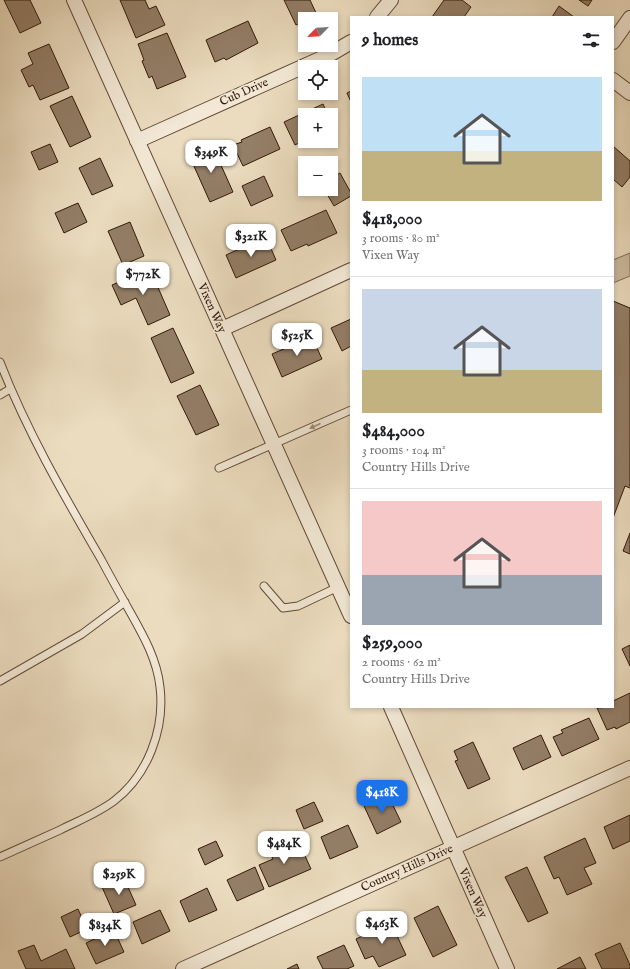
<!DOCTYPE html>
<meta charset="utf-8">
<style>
:root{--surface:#fff;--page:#f2f2f2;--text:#202124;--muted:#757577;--line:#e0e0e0;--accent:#1a73e8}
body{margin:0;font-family:"IM FELL English",serif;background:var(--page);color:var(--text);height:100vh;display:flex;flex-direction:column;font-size:15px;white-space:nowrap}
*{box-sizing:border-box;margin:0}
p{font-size:13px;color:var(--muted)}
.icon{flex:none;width:22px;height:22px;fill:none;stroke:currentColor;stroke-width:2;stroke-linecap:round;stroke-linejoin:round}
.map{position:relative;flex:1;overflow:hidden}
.details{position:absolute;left:350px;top:16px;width:264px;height:692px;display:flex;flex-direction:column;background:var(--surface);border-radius:0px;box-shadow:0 2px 6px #0003}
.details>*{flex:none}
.needle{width:26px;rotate:246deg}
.buttons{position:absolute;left:298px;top:12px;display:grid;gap:8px}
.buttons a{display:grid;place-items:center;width:40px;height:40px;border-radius:0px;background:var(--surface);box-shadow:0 2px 6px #0003;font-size:20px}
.price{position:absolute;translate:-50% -34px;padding:0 9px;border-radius:8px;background:#fff;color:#222;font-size:13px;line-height:26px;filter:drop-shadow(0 1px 2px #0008)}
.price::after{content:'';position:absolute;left:50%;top:24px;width:12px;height:9px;margin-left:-6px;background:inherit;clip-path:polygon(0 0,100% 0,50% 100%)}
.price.selected{background:var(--accent);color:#fff}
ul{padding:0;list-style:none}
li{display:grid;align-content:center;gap:8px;height:212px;padding:0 12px}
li+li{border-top:1px solid var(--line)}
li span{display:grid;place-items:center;height:124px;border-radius:0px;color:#555}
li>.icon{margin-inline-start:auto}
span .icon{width:72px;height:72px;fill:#fffc;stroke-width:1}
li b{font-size:17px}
h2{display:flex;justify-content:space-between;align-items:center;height:48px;padding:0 12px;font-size:17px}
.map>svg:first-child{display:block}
.green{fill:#ccbba0;stroke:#806a54}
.building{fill:#937e67;stroke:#341908}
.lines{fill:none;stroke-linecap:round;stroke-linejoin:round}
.service-casing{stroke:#624a36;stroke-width:9}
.minor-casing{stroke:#624a36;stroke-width:16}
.service{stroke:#f2e8d5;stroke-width:7}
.minor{stroke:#f2e8d5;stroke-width:14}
.oneway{fill:#9c8b79}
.labels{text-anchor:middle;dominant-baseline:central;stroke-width:3;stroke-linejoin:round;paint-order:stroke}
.street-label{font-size:12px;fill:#341908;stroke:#f2e8d5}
</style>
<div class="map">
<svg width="630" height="969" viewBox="0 0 630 969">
<rect width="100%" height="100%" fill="#ebdcbf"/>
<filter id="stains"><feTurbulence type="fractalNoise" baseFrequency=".005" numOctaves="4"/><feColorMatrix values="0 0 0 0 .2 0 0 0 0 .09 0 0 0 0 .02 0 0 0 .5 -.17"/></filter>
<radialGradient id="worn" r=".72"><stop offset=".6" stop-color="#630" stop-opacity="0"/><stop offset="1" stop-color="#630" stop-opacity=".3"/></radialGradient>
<path class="green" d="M630 253V276L613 283V260Z"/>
<path class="building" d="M4 0H30L41 23 20 33Z
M120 0H145L149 9 156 6 165 25 136 38Z
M284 0H310L317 15 310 19H305V21L296 25Z
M444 0H462L471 7 464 17H432Z
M579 0H592L588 6Z
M559 6 574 17H552Z
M248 21 258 43 226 60 224 58 215 62 206 40Z
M167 33 186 77 157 89 152 76 149 78 142 61 144 60 138 44Z
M49 44 69 88 40 100 33 85 29 87 21 70 33 64 28 53Z
M351 91V102L347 93Z
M72 96 91 137 70 147 50 106Z
M323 104 328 115H305V140L295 145 284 122Z
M270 127 280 149 243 166 233 145 242 142 241 140Z
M50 144 58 162 39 170 31 152Z
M212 145 233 192 210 202 189 155Z
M613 146 630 161V177L622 187 613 179Z
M100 158 113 186 92 195 79 168Z
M340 173 351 193V196L334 206 324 189H331V178Z
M264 176 273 196 251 206 242 186Z
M78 203 87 222 64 233 55 213Z
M326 210 337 233 308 246 307 244 291 251 281 230Z
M130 222 144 256 123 265 108 231Z
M266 237 276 260 236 278 226 255Z
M150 269 170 315 148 325 136 298 121 305 112 285Z
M613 301 630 308V488L625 486 613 518Z
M351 319V346L342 351 331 328Z
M173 328 194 373 171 383 151 338Z
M312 337 322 359 282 377 272 354Z
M200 385 219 425 196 435 177 396Z
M630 533V554L623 551Z
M630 645V666L622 649Z
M630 693V722L616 729 615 727 607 730 597 708 613 707V701Z
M589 718 599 739 562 756 553 737 563 733 561 730Z
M541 735 551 757 523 770 513 748Z
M473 742 490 779 468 789 455 761 458 760 454 751Z
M388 795 401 822 377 834 364 806Z
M314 802 323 821 304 829 296 810Z
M630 815V841L613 849 604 827Z
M348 825 358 847 330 859 321 837Z
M585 838 596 863 584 868 592 884 567 895 559 877 554 879 544 857Z
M216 841 223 856 205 865 198 849Z
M284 843 288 853 301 847 311 869 269 887 259 865 273 859 269 850Z
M118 865 124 878 107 885 102 873Z
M255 867 264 889 237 901 227 880Z
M527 867 548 913 528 922 505 877Z
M124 878 136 905 114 914 102 887Z
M207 888 217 910 189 922 180 901Z
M438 906 457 945 433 957 414 918Z
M78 909 87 929 70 937 61 917Z
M160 910 170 931 142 944 133 922Z
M391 923 406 955 379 967 373 956 365 959 356 939Z
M114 930 124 952 96 964 86 943Z
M620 943 630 965V969H602L595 954Z
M34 945 41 961 66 949 75 969H26L18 951Z
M344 945 354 966 347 969H323L317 957Z
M580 957 586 969H557Z
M297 964 299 969H287Z"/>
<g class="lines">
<defs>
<path id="service" d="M0 362C27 432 65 497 102 561 111 578 120 594 129 610 143 635 157 659 160 687 165 729 148 775 114 801 98 813 78 821 60 830 40 839 20 848 0 857
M0 395 10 389
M219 468 351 410
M264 586 283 608 298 606 338 587
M0 681 82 634 125 602"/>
<path id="minor" d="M74 0 351 616
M377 17 391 0
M613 42 630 18
M613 80 630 93
M137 141 329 55 351 42
M222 329 351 270
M391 707 507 969
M183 969 630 768"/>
</defs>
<use href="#service" class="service-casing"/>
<use href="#minor" class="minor-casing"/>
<use href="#service" class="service"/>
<use href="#minor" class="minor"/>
</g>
<defs><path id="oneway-solid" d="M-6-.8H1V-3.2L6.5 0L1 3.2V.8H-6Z"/></defs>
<use class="oneway" href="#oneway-solid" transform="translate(315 426) rotate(156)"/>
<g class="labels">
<g class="street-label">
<text transform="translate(244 92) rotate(-24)">Cub Drive</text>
<text transform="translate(212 308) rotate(66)">Vixen Way</text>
<text transform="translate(407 868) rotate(-24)">Country Hills Drive</text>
<text transform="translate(473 893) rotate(66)">Vixen Way</text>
</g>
</g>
<rect width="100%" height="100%" filter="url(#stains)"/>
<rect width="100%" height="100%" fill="url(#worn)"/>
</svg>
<div class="buttons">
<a><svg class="needle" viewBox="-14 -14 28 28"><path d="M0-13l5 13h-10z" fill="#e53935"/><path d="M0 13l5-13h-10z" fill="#757577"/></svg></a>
<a><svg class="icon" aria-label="locate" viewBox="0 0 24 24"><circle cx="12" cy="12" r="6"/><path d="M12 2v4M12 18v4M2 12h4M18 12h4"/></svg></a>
<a>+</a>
<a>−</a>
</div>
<b class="price" style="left:211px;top:174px">$349K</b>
<b class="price" style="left:251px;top:258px">$321K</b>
<b class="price" style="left:143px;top:296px">$772K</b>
<b class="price" style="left:297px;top:357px">$525K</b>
<b class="price selected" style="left:382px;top:814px">$418K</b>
<b class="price" style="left:284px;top:865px">$484K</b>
<b class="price" style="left:119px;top:896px">$259K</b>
<b class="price" style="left:382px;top:945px">$463K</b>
<b class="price" style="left:105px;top:947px">$834K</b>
<section class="details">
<h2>9 homes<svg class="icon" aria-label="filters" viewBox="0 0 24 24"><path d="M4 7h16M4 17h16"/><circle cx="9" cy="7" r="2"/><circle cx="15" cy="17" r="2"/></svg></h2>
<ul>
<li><span style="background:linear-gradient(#bfe0f5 60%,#c2b280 0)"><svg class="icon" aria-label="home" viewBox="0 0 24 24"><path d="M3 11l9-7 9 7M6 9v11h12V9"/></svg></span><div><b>$418,000</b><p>3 rooms · 80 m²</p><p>Vixen Way</p></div></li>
<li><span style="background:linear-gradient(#c9d6e8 65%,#c2b280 0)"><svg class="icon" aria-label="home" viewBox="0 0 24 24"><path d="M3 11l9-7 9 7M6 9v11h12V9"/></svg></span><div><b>$484,000</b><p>3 rooms · 104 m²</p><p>Country Hills Drive</p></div></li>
<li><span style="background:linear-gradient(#f6c9c9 60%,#9aa5b1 0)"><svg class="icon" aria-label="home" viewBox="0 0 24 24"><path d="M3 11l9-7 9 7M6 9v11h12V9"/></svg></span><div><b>$259,000</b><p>2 rooms · 62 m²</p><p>Country Hills Drive</p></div></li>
</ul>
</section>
</div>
